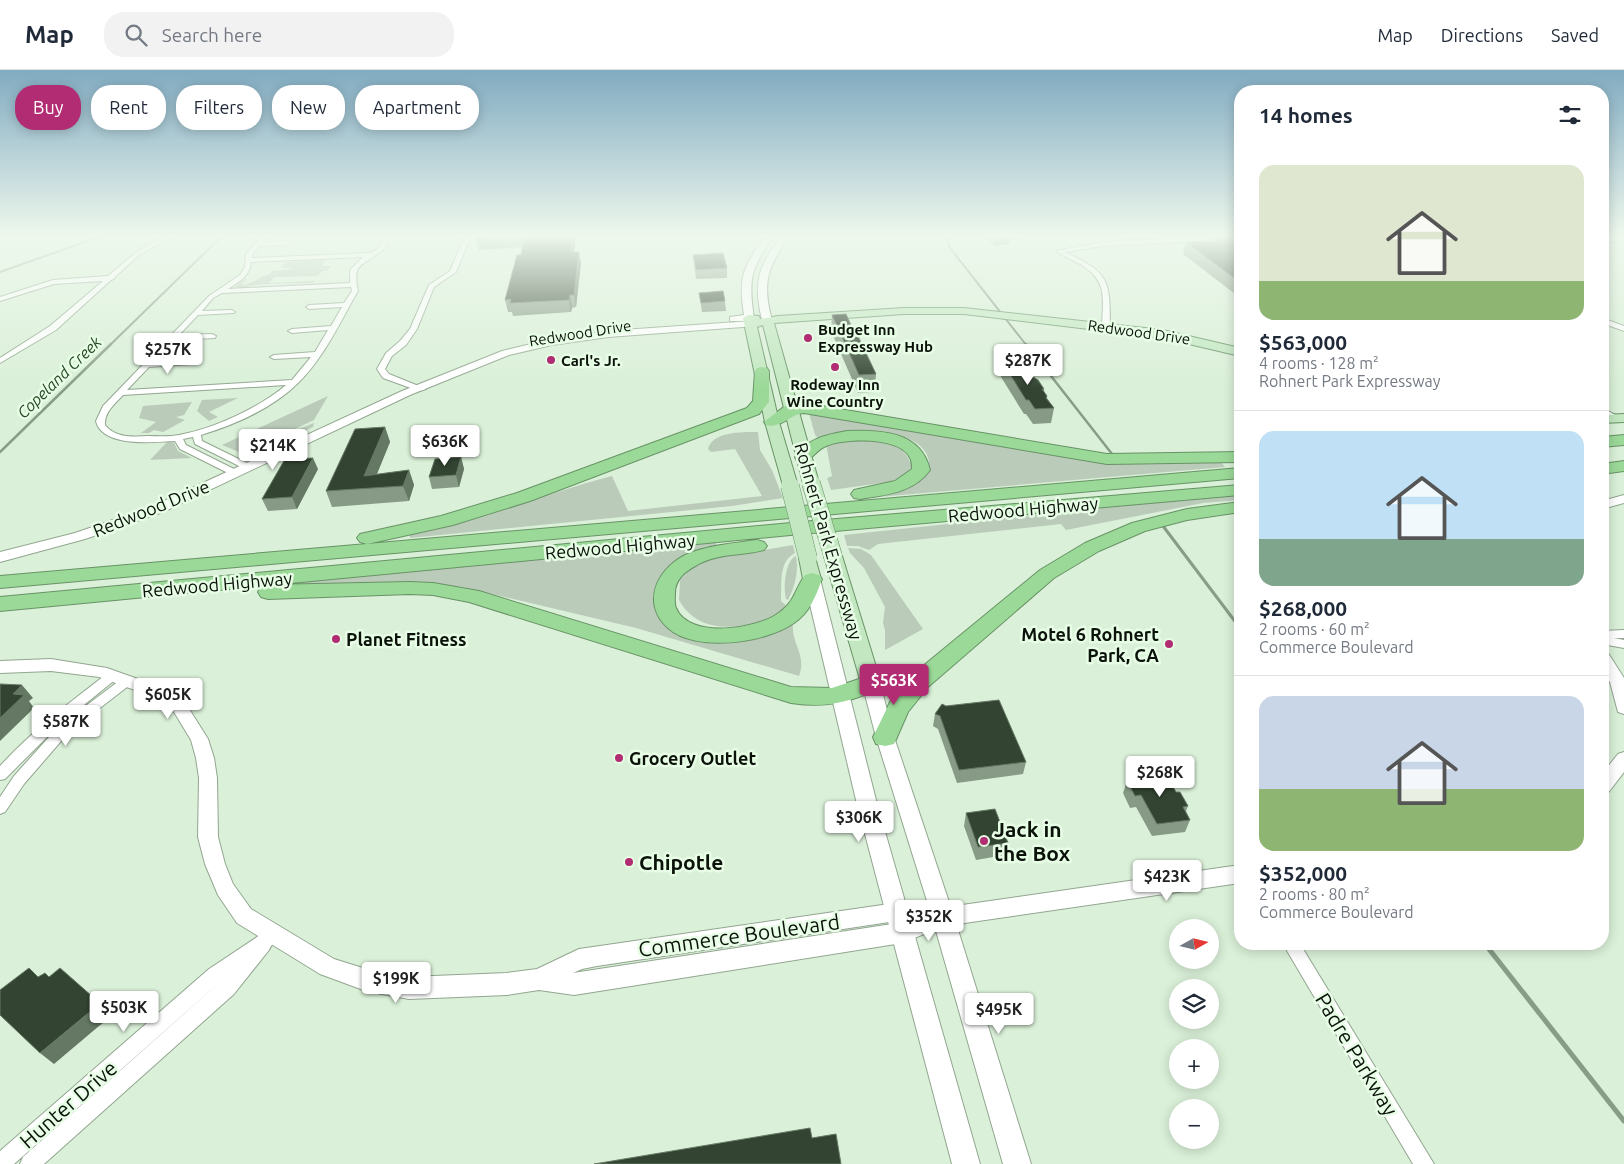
<!DOCTYPE html>
<meta charset="utf-8">
<style>
:root{--surface:#fff;--page:#f2f2f3;--text:#1f2937;--muted:#747a83;--line:#e0e1e3;--accent:#b12c72}
body{margin:0;font-family:Ubuntu,sans-serif;background:var(--page);color:var(--text);height:100vh;display:flex;flex-direction:column;font-size:19px;white-space:nowrap}
*{box-sizing:border-box;margin:0}
p{font-size:16px;color:var(--muted)}
.icon{flex:none;width:28px;height:28px;fill:none;stroke:currentColor;stroke-width:2;stroke-linecap:round;stroke-linejoin:round}
.map{position:relative;flex:1;overflow:hidden}
.details{position:absolute;left:1234px;top:15px;width:375px;height:865px;display:flex;flex-direction:column;background:var(--surface);border-radius:20px;box-shadow:0 2px 12px #0003}
.details>*{flex:none}
.guide{position:absolute;left:15px;top:15px;width:475px;height:45px;display:flex;gap:10px}
.needle{width:32px;rotate:82deg}
.tools{position:absolute;left:1169px;top:849px;display:grid;gap:10px}
.tools a{display:grid;place-items:center;width:50px;height:50px;border-radius:50%;background:var(--surface);box-shadow:0 2px 12px #0003;font-size:25px}
.price{position:absolute;translate:-50% -42px;padding:0 11px;border-radius:5px;background:#fff;color:#222;font-size:16px;line-height:32px;filter:drop-shadow(0 1px 2px #0008)}
.price::after{content:'';position:absolute;left:50%;top:30px;width:15px;height:11px;margin-left:-8px;background:inherit;clip-path:polygon(0 0,100% 0,50% 100%)}
.price.current{background:var(--accent);color:#fff}
ul{padding:0;list-style:none}
li{display:grid;align-content:center;gap:10px;height:265px;padding:0 25px}
li+li{border-top:1px solid var(--line)}
li span{display:grid;place-items:center;height:155px;border-radius:15px;color:#555}
li>.icon{margin-inline-start:auto}
span .icon{width:90px;height:90px;fill:#fffc;stroke-width:1}
li b{font-size:21px}
h2{display:flex;justify-content:space-between;align-items:center;height:60px;padding:0 25px;font-size:21px}
.tag{padding:0 18px;border-radius:20px;background:var(--surface);box-shadow:0 2px 12px #0003;font-size:18px;line-height:45px}
.tag.current{background:var(--accent);color:#fff}
header{display:flex;align-items:center;gap:30px;box-sizing:border-box;height:70px;padding:0 25px;background:var(--surface);border-bottom:1px solid var(--line)}
header strong{font-size:24px}
nav{display:flex;gap:28px;margin-inline-start:auto;font-size:18px}
.search{width:350px;height:45px;background:var(--page);display:flex;align-items:center;gap:12px;box-sizing:border-box;padding:0 18px;border-radius:20px;color:var(--muted);font-size:19px}
.map>svg:first-child{display:block}
.green{fill:#bbcbba}
.lines{fill:none;stroke-linecap:round;stroke-linejoin:round}
.stream-far3{stroke:#879d86;stroke-width:2}
.stream-far2{stroke:#879d86;stroke-width:2.5}
.stream-far1{stroke:#879d86;stroke-width:3}
.stream{stroke:#879d86;stroke-width:5}
.minor-casing{stroke:#92a690;stroke-width:2}
.tertiary-casing{stroke:#92a690;stroke-width:2}
.secondary-casing{stroke:#92a690;stroke-width:2}
.primary-casing{stroke:#689366;stroke-width:2}
.motorway-casing{stroke:#689366;stroke-width:2}
.minor{fill:#fff;fill-rule:evenodd}
.tertiary{fill:#fff;fill-rule:evenodd}
.secondary{fill:#fff;fill-rule:evenodd}
.primary{fill:#c3e8c1;fill-rule:evenodd}
.motorway{fill:#9bd998;fill-rule:evenodd}
.primary-bridge-casing{stroke:#689366;stroke-width:19;stroke-linecap:butt}
.primary-bridge{stroke:#c3e8c1;stroke-width:18}
.wall{fill:#869a85}
.shaded-wall{fill:#657864}
.building{fill:#334532;stroke:#657864}
.poi-dot{fill:#b12c72;stroke:#e7fde5;stroke-width:2}
.labels{text-anchor:middle;dominant-baseline:central;stroke-width:5;stroke-linejoin:round;paint-order:stroke}
.far-poi-label{font-size:15px;font-weight:bold;fill:#0a120a;stroke:#e7fde5;text-anchor:start}
.far-street-label{font-size:15px;fill:#0a120a;stroke:#e7fde5}
.far-water-label{font-size:16px;font-style:italic;fill:#254724;stroke:#e7fde5}
.street-label{font-size:18px;fill:#0a120a;stroke:#e7fde5}
.poi-label{font-size:18px;font-weight:bold;fill:#0a120a;stroke:#e7fde5;text-anchor:start}
.near-poi-label{font-size:21px;font-weight:bold;fill:#0a120a;stroke:#e7fde5;text-anchor:start}
.near-street-label{font-size:21px;fill:#0a120a;stroke:#e7fde5}
</style>
<header>
<strong>Map</strong>
<div class="search"><svg class="icon" aria-label="search" viewBox="0 0 24 24"><circle cx="10" cy="10" r="6"/><path d="M15 15l6 6"/></svg>Search here</div>
<nav><a>Map</a><a>Directions</a><a>Saved</a></nav>
</header>
<div class="map">
<svg width="1624" height="1094" viewBox="0 0 1624 1094">
<rect width="100%" height="100%" fill="#daf0d8"/>
<path class="green" d="M326 190 322 196H331L327 201H323L317 206 274 207 269 213 315 211 313 213C298 214 249 212 240 219L235 217 245 209H247L241 215C253 215 259 206 270 204L272 201 292 199V198H281L286 192Z
M328 326 314 350 250 380 239 382 222 375Z
M238 328 209 342 218 347 209 351 197 341 202 330Z
M192 332 184 345 176 347 185 350 163 362 154 360 149 363H141L156 352 139 348 143 336Z
M809 343 1112 394 1221 392 1225 397 855 429V427L929 401C936 354 846 357 818 368L815 365Z
M314 353 313 357 249 386H242L238 384 248 383 287 364Z
M758 362 760 380 772 400 783 428 732 436 410 468V465C480 453 544 423 612 406L628 441 762 426 735 379 711 382 708 379C712 361 744 362 758 362Z
M864 369C890 371 901 372 913 397 908 405 898 409 889 412L831 420 827 408 832 406 826 374Z
M168 371 174 373 178 381 192 388 150 390Z
M1240 424V430L1203 433 1066 460 1061 454 878 474 869 480 858 476H847L844 465 1070 441 1081 443 1104 437Z
M716 472V475L704 477 672 495 667 550C683 555 724 571 738 571 757 571 777 564 793 554 791 574 807 585 799 606L636 558 463 517 423 513 236 519 237 517 557 488C589 490 619 483 650 478 672 475 694 474 716 472Z
M793 475 795 483C778 492 782 514 781 531L788 537C755 559 701 570 679 530L680 510 694 496 709 489Z
M848 478 861 479 871 485 923 559 885 580V560L883 553 885 537 864 498 850 483Z
M796 486C799 500 795 517 788 530L786 529C783 519 785 490 796 486Z"/>
<g class="lines">
<path class="stream-far3" d="M946 166 950 178 1027 276
M0 202 102 166
M109 276 222 166"/>
<path class="stream-far2" d="M1026 274 1112 384
M0 382 111 274"/>
<path class="stream-far1" d="M1163 456 1240 558"/>
<path class="stream" d="M1485 874 1624 1051"/>
<defs>
<path id="minor" d="M165 166H173L139 185 115 207 114 209 111 210 56 260 0 293V288L50 256 103 211 54 214 0 231V227L53 210 108 206 135 183Z
M262 166H268L263 172 289 171 292 173 289 175 260 176 252 184V188L370 183 378 179 384 170 355 171 353 168 392 166C389 171 385 179 380 182 361 197 352 193 358 221 340 252 324 288 298 313 273 338 234 355 201 365L202 371 251 395V399H245L195 374 193 367 183 369 186 375 238 401V405H232L180 379 175 371C155 372 102 378 96 351L103 336 209 226 240 205 245 197 246 184ZM363 187 350 200V213L228 219C239 212 250 206 251 192ZM351 217 352 221 344 233 309 235 306 237 309 239 342 237 331 256 292 259 288 261 292 263 328 260 315 282 274 285 270 287 274 289 311 287 292 310 127 320 149 297 192 294V290H189L154 292 174 270 215 268 216 266 212 264 179 265 198 245 234 243 235 242 232 240 202 241 213 228 222 223ZM286 315C259 338 213 359 179 365 169 367 158 366 148 366 133 367 115 368 105 355 104 342 115 334 123 325Z
M465 166H471L456 202 434 217 417 259 406 275 392 286 385 299 389 304 426 319 419 321 383 308 377 299 386 283 400 271 410 259 429 215 450 201Z
M1220 166H1240V169L1103 176 1065 182C1109 203 1110 209 1110 256L1106 258 1102 256C1103 227 1108 211 1080 194 1072 190 1063 186 1056 181L1103 172Z
M1624 167V171L1602 172V168Z
M1602 248 1624 256V261L1602 253Z
M1602 338 1619 347V351H1613L1602 344Z
M1624 560V568H1614L1624 570V578L1602 574V561Z
M112 602 116 603 118 606 116 609 58 656 5 709 0 710V696C32 661 70 632 108 603Z
M127 607 131 608 133 611 131 614 69 662 24 714 5 742 0 744V727L14 706 59 656 123 608Z
M272 857 278 859 280 864C277 871 272 873 269 880L234 924 44 1094H20L23 1087 228 905 14 1094H0V1081L209 899Z
M1283 874H1300L1434 1094H1413Z"/>
<path id="tertiary" d="M1624 425V433L1602 439V431Z
M1602 582 1608 583 1624 608V644L1618 642 1610 612 1602 601Z
M51 589 107 598 166 619 186 634 208 669 214 688 217 708 218 767 225 794 233 814 251 839 334 889 366 899 409 907 507 903 537 899 579 879 896 833 941 838 1240 795V813L944 856 902 873 574 925 539 920 507 925 409 929 366 921 320 904 237 853 218 825 205 794 198 767 199 708 196 688 191 670 174 642 167 635 154 627 99 607 51 601 0 603V591ZM896 851 905 852 573 903 582 899 597 896Z
M1624 682V702L1608 723 1602 725V704L1618 684Z"/>
<path id="secondary" d="M765 166H773C751 200 748 208 754 248L749 251H730V247L744 245C738 206 743 198 765 166Z
M781 166H789C767 198 762 213 772 250L767 253 762 250C753 212 758 197 781 166Z
M752 251 756 252V256L608 267 552 275 509 285 410 325 163 442 85 469 0 492V482L75 463 153 436 402 321 502 281 552 269 608 261Z
M812 504 817 506 820 509 876 730 980 1094H952L856 730 804 509 807 506Z
M871 607 877 609 880 613 894 667 954 847 1031 1094H1003L932 847 876 667 862 613 865 609Z"/>
<path id="primary" d="M904 238H964L1163 260 1240 278V286L1163 268 964 244H904L774 253 819 413 816 416H806L803 413 763 255 757 257 779 352 798 416 796 419H784L765 352 743 248 749 245 759 246 760 249 778 246Z
M1624 344V352L1602 353V345Z
M833 481 839 482 842 486 881 613 878 618 871 620 864 618 861 613 824 486 827 482Z
M808 483 814 484 821 509 818 513 812 515 806 513 803 509 799 488 802 484Z"/>
<path id="motorway" d="M762 297 767 298 769 301V332L759 344 530 431 453 455 367 474 1240 398V408L0 518V506L367 474 360 472 357 468 360 464 441 446 517 423 747 338 753 331 755 301 757 298Z
M804 333 1107 384 1240 382V392L1107 394 804 343C790 344 781 359 766 355L764 352 785 336Z
M847 361C881 360 921 361 930 400 914 423 885 425 860 429L854 428 851 424 854 420 895 411 912 399C912 396 912 391 910 388 900 366 844 368 826 376 814 381 811 394 797 391L795 387C808 368 826 365 847 361Z
M1624 365V375L1602 377V367Z
M1624 391V401L1602 404V394Z
M1240 415V425L801 464 0 541V527L801 452Z
M1240 432V442L1187 450 1145 461 1099 481 1054 508 928 617 908 642 894 674 885 676 876 674 873 667 890 632 912 605 1040 500 1085 473 1132 453 1187 439Z
M757 470 764 472 767 476 764 480C742 486 717 483 697 495 686 501 675 509 675 523 675 528 674 534 676 538 689 570 759 559 780 542 795 531 795 519 805 505L812 503 819 505 822 509C816 526 810 542 794 553 766 573 695 583 668 558 639 532 659 495 690 483 711 475 735 473 757 470Z
M410 512 433 513 479 521 791 617 832 618 871 605 879 607 883 613 879 619C847 633 826 638 791 633L469 532 433 525 410 524 268 529 261 527 258 522 261 517 268 515Z"/>
</defs>
<use href="#minor" class="minor-casing"/>
<use href="#tertiary" class="tertiary-casing"/>
<use href="#secondary" class="secondary-casing"/>
<use href="#primary" class="primary-casing"/>
<use href="#motorway" class="motorway-casing"/>
<use href="#minor" class="minor"/>
<use href="#tertiary" class="tertiary"/>
<use href="#secondary" class="secondary"/>
<use href="#primary" class="primary"/>
<use href="#motorway" class="motorway"/>
<defs>
<path id="primary-bridge" d="M811 413 833 486
M790 416 808 488"/>
</defs>
<use href="#primary-bridge" class="primary-bridge-casing"/>
<use href="#primary-bridge" class="primary-bridge"/>
</g>
<path class="wall" d="M477 166H576L574 182 581 193 576 237 572 238 571 242 513 246 512 242H508L505 230 521 185 522 177 479 180 476 169Z
M985 166H1010L1009 174 994 176Z
M1210 166H1240V224H1235L1183 184 1186 172 1208 171Z
M693 185 727 198V208L696 209Z
M699 223 725 231 726 241 702 242Z
M832 245 856 266 876 304 875 322 858 323 831 261Z
M1003 293 1030 305 1044 319V321L1047 328 1054 338 1051 353 1033 354 1026 344H1024L1001 307Z
M385 357 390 372 377 404 409 400 414 415 409 431 332 437 326 421Z
M461 387 464 399 459 417 432 419 429 407Z
M318 399 297 439 268 441 262 429Z
M935 644 1026 692 1023 704 957 713 938 659 933 656Z
M1133 706 1176 722 1188 736 1186 741 1190 750 1185 762 1152 766 1136 737 1130 738 1123 723 1127 711 1131 710Z
M966 743 1008 773 1005 785 976 790 964 756Z"/>
<path class="shaded-wall" d="M573 166H576L573 193 571 182Z
M1005 166H1010L1009 174 994 176 995 167Z
M579 182 581 193 576 237 574 225Z
M570 225 572 238 571 242 569 230Z
M385 357 390 372 371 418 364 406Z
M461 387 464 399 459 417 456 405Z
M313 388 318 399 297 439 292 427Z
M409 400 414 415 409 431 403 416Z
M22 615 33 628 29 631 34 638 0 671V648L13 624Z
M101 934 114 945 99 956 54 994 40 983 86 945Z"/>
<path class="building" d="M477 166H516L476 169Z
M525 166H573L571 182H579L574 225H570L569 230 510 233 511 229 505 230 517 185H521Z
M1211 166H1240V211H1238L1186 172 1217 171Z
M723 183 727 198 696 200 693 185Z
M723 221 725 231 701 233 699 223Z
M846 244 856 266H858L876 304 859 305 832 245Z
M1021 292 1030 305 1038 310 1044 319H1042L1047 326 1046 328 1054 338 1035 339 1029 330H1026L1003 293Z
M385 357 364 406 409 400 403 416 326 421 355 359Z
M461 387 456 405 429 407 435 389Z
M313 388 292 427 262 429 285 389Z
M0 614 22 615 13 624 24 625 0 648Z
M999 630 1026 692 959 700 940 646 935 644 942 634 946 636Z
M1165 703 1176 722H1180L1188 736 1183 737 1190 750 1157 754 1141 725 1135 726 1127 711 1132 710 1131 708H1135L1133 706Z
M995 739 1008 773 978 777 966 743Z
M29 898 38 907 45 903 49 907 60 898 101 934 86 945 40 983 0 945V920Z
M810 1058 812 1068 836 1064 841 1094H594Z"/>
<linearGradient id="sky" x2="0" y2="1"><stop stop-color="#81abc1"/><stop offset="0.52" stop-color="#eef8ed"/><stop offset="1" stop-color="#eef8ed" stop-opacity="0"/></linearGradient>
<rect width="1624" height="319" fill="url(#sky)"/>
<g class="poi-dot">
<circle cx="808" cy="268" r="5"/>
<circle cx="551" cy="290" r="5"/>
<circle cx="835" cy="297" r="5"/>
<circle cx="336" cy="569" r="5"/>
<circle cx="1169" cy="574" r="5"/>
<circle cx="619" cy="688" r="5"/>
<circle cx="984" cy="771" r="5"/>
<circle cx="629" cy="792" r="5"/>
</g>
<g class="labels">
<g class="far-poi-label">
<text x="818" y="259">Budget Inn<tspan x="818" dy="17">Expressway Hub</tspan></text>
<text x="561" y="290">Carl's Jr.</text>
<text x="835" y="314" text-anchor="middle">Rodeway Inn<tspan x="835" dy="17">Wine Country</tspan></text>
</g>
<g class="far-street-label">
<text transform="translate(1139 262) rotate(8)">Redwood Drive</text>
<text transform="translate(580 263) rotate(-9)">Redwood Drive</text>
</g>
<g class="far-water-label">
<text transform="translate(59 307) rotate(-44)">Copeland Creek</text>
</g>
<g class="street-label">
<text transform="translate(151 438) rotate(-22)">Redwood Drive</text>
<text transform="translate(1023 439) rotate(-5)">Redwood Highway</text>
<text transform="translate(829 471) rotate(74)">Rohnert Park Expressway</text>
<text transform="translate(620 476) rotate(-5)">Redwood Highway</text>
<text transform="translate(217 514) rotate(-5)">Redwood Highway</text>
</g>
<g class="poi-label">
<text x="1159" y="564" text-anchor="end">Motel 6 Rohnert<tspan x="1159" dy="21">Park, CA</tspan></text>
<text x="346" y="569">Planet Fitness</text>
<text x="629" y="688">Grocery Outlet</text>
</g>
<g class="near-poi-label">
<text x="994" y="759">Jack in<tspan x="994" dy="24">the Box</tspan></text>
<text x="639" y="792">Chipotle</text>
</g>
<g class="near-street-label">
<text transform="translate(739 865) rotate(-8)">Commerce Boulevard</text>
<text transform="translate(1357 984) rotate(59)">Padre Parkway</text>
<text transform="translate(68 1034) rotate(-41)">Hunter Drive</text>
</g>
</g>
</svg>
<div class="tools">
<a><svg class="needle" viewBox="-14 -14 28 28"><path d="M0-13l5 13h-10z" fill="#e53935"/><path d="M0 13l5-13h-10z" fill="#747a83"/></svg></a>
<a><svg class="icon" aria-label="layers" viewBox="0 0 24 24"><path d="M12 4l9 5-9 5-9-5zM3 14l9 5 9-5"/></svg></a>
<a>+</a>
<a>−</a>
</div>
<b class="price" style="left:168px;top:305px">$257K</b>
<b class="price" style="left:1028px;top:316px">$287K</b>
<b class="price" style="left:445px;top:397px">$636K</b>
<b class="price" style="left:273px;top:401px">$214K</b>
<b class="price current" style="left:894px;top:636px">$563K</b>
<b class="price" style="left:168px;top:650px">$605K</b>
<b class="price" style="left:66px;top:677px">$587K</b>
<b class="price" style="left:1160px;top:728px">$268K</b>
<b class="price" style="left:859px;top:773px">$306K</b>
<b class="price" style="left:1167px;top:832px">$423K</b>
<b class="price" style="left:929px;top:872px">$352K</b>
<b class="price" style="left:396px;top:934px">$199K</b>
<b class="price" style="left:124px;top:963px">$503K</b>
<b class="price" style="left:999px;top:965px">$495K</b>
<div class="guide">
<a class="tag current">Buy</a>
<a class="tag">Rent</a>
<a class="tag">Filters</a>
<a class="tag">New</a>
<a class="tag">Apartment</a>
</div>
<section class="details">
<h2>14 homes<svg class="icon" aria-label="filters" viewBox="0 0 24 24"><path d="M4 7h16M4 17h16"/><circle cx="9" cy="7" r="2"/><circle cx="15" cy="17" r="2"/></svg></h2>
<ul>
<li><span style="background:linear-gradient(#dfe7d0 75%,#8fb573 0)"><svg class="icon" aria-label="home" viewBox="0 0 24 24"><path d="M3 11l9-7 9 7M6 9v11h12V9"/></svg></span><div><b>$563,000</b><p>4 rooms · 128 m²</p><p>Rohnert Park Expressway</p></div></li>
<li><span style="background:linear-gradient(#bfe0f5 70%,#7fa58c 0)"><svg class="icon" aria-label="home" viewBox="0 0 24 24"><path d="M3 11l9-7 9 7M6 9v11h12V9"/></svg></span><div><b>$268,000</b><p>2 rooms · 60 m²</p><p>Commerce Boulevard</p></div></li>
<li><span style="background:linear-gradient(#c9d6e8 60%,#8fb573 0)"><svg class="icon" aria-label="home" viewBox="0 0 24 24"><path d="M3 11l9-7 9 7M6 9v11h12V9"/></svg></span><div><b>$352,000</b><p>2 rooms · 80 m²</p><p>Commerce Boulevard</p></div></li>
</ul>
</section>
</div>
